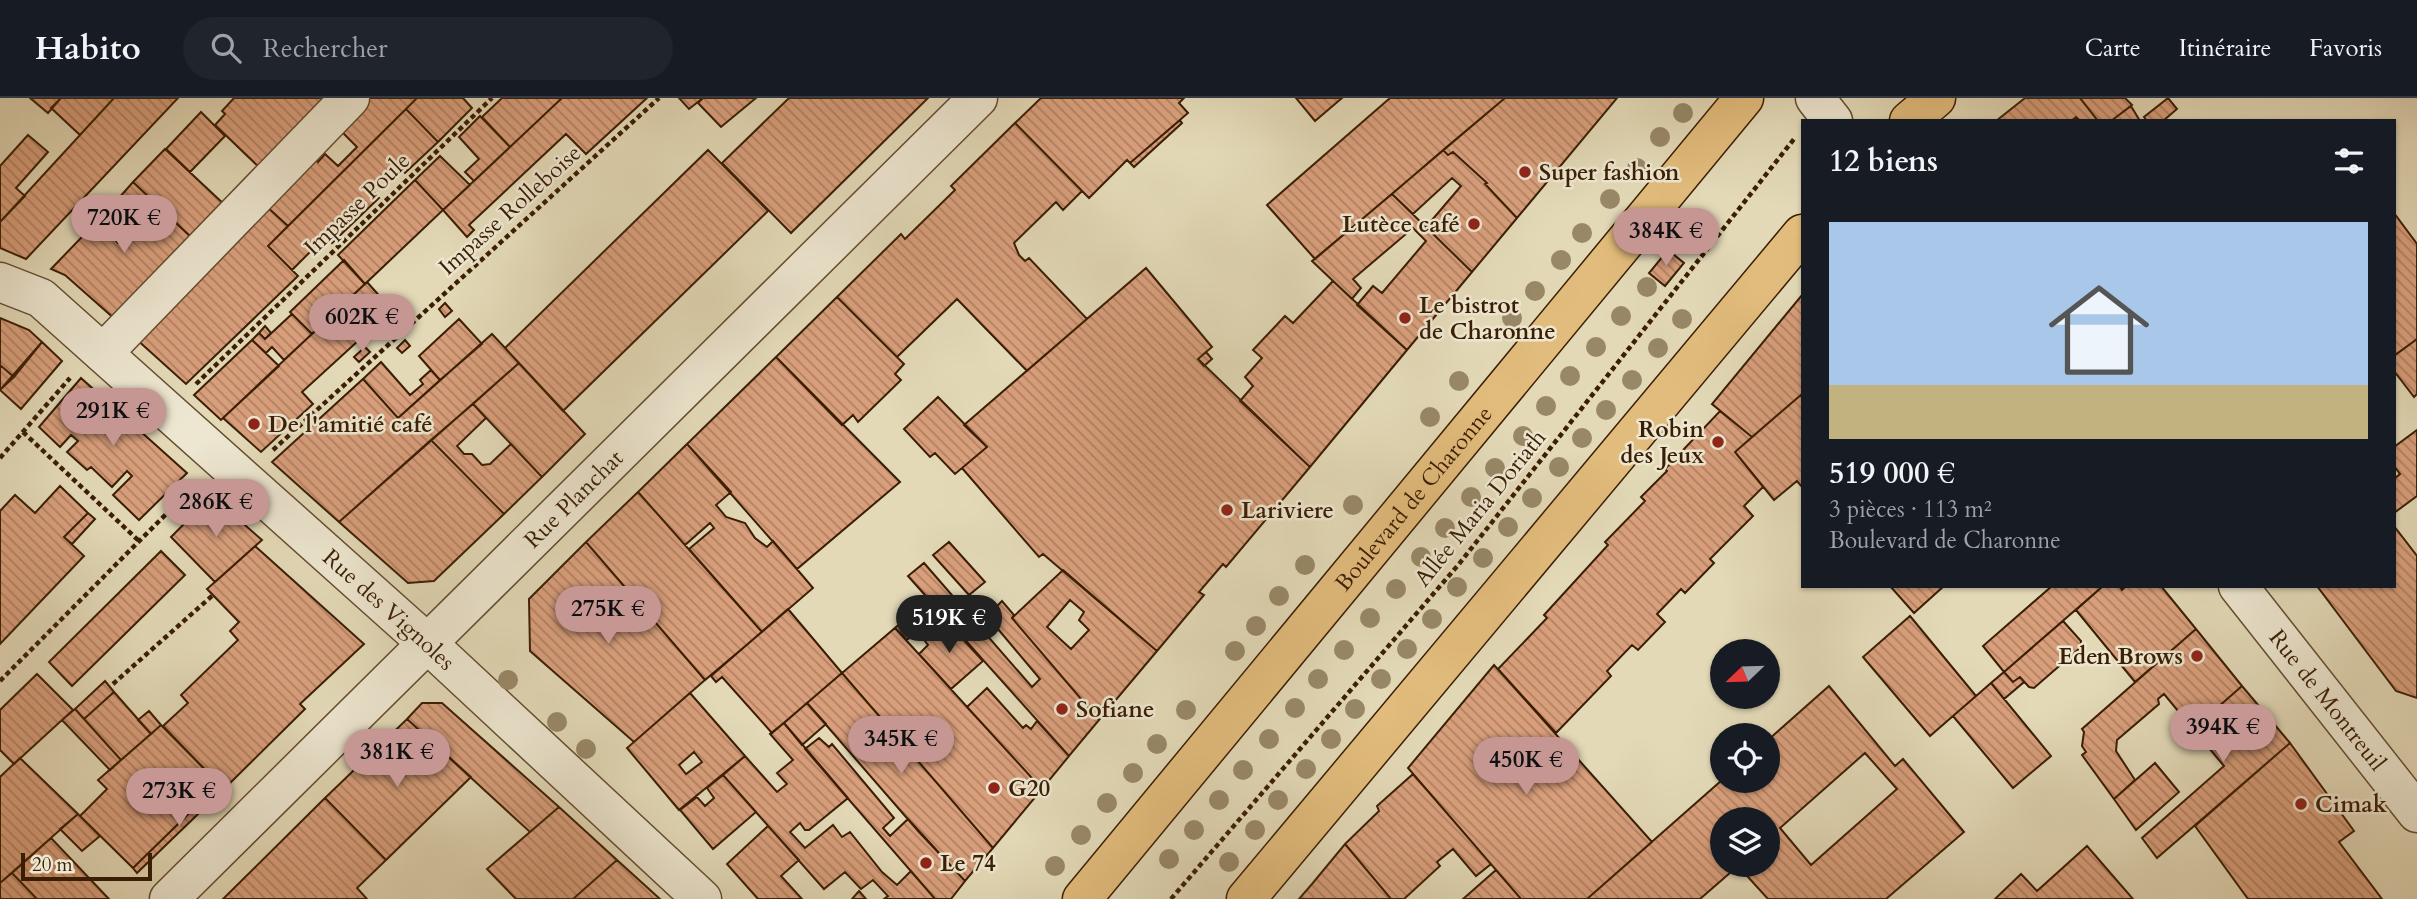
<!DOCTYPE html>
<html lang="fr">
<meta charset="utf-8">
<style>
:root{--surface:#171b24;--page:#20242c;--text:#f1f3f6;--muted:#9ea1a6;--line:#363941;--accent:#c59692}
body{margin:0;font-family:Cardo,serif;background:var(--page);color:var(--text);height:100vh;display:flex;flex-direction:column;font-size:26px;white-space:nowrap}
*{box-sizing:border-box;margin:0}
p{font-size:23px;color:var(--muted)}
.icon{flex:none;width:38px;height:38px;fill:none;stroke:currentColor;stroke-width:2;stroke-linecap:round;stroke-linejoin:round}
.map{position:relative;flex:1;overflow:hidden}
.panel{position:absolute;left:1801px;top:21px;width:595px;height:469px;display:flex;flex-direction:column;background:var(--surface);border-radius:0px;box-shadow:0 2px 5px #0004}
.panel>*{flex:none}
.needle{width:46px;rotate:247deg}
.controls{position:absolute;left:1710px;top:541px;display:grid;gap:14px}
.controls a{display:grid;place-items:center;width:70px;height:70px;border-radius:50%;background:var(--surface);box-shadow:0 2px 5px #0004;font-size:35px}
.scale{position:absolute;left:21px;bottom:18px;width:131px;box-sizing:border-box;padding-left:7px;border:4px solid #3a1e04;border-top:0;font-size:19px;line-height:24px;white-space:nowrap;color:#3a1e04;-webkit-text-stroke:5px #ede6d0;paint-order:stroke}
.price{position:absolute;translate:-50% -60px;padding:0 16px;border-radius:24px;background:var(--accent);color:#111;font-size:23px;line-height:46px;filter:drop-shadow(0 2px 4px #0008)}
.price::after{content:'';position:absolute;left:50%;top:42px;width:21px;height:16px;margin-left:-10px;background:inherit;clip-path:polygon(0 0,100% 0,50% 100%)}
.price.on{background:#222;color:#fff}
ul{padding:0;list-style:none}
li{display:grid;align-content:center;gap:14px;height:371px;padding:0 28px}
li+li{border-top:2px solid var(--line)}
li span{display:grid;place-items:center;height:217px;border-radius:0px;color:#555}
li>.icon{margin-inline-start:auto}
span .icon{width:126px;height:126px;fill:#fffc;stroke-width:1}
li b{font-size:30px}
h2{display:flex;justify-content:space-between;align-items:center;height:84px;padding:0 28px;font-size:30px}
header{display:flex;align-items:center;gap:42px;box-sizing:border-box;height:98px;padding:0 35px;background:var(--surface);border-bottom:2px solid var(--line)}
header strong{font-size:33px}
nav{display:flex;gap:38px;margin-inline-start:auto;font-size:24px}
.search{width:490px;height:63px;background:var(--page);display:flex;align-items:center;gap:18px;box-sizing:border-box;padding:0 24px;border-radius:38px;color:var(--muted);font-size:26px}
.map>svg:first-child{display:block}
.building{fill:url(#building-back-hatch);stroke:#3a1e04;stroke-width:2;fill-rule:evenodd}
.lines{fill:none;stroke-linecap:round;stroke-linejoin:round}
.minor-casing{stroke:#644d31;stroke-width:41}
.major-casing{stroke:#3a1e04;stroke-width:41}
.path{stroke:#3a1e04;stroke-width:4.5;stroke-dasharray:5 3.5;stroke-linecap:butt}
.minor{stroke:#ede6d0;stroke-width:38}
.major{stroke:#e2bc7c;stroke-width:38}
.tree{fill:#988867}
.poi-dot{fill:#8f2418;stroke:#ede6d0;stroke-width:2.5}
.labels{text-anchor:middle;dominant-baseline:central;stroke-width:5;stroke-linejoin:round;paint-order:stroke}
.poi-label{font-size:23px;font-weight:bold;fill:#3a1e04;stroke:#ede6d0;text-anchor:start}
.street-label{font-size:23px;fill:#3a1e04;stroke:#ede6d0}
</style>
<header>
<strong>Habito</strong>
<div class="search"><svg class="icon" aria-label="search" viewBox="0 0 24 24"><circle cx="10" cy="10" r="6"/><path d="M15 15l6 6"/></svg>Rechercher</div>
<nav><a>Carte</a><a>Itinéraire</a><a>Favoris</a></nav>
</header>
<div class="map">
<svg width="2417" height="801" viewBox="0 0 2417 801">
<defs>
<pattern id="building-back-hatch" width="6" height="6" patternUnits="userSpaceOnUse" patternTransform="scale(1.75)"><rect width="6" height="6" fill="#d99f7c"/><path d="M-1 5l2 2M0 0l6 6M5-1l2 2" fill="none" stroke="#b18163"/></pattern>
</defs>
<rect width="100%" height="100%" fill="#e3d9b7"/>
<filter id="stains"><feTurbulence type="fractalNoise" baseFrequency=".00286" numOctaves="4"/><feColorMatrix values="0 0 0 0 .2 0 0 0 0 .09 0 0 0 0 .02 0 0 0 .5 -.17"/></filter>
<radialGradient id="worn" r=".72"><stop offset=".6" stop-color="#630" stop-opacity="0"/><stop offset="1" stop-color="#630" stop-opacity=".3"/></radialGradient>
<path class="building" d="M30 0H61L48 15Z
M61 0H114L80 37 51 10Z
M114 0H178L26 161 0 150V124Z
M234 0H330L262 72 215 27 225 16 222 13Z
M369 0H417L288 128 265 107 312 58 318 64 325 56 338 68 357 49 339 31Z
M417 0H463L472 10 438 44 406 11Z
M502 0H562L510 49 482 19Z
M562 0H647L586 56 566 36 469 127 474 132 467 139 443 112Z
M679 0H703L689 11Z
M703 0H756L721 29 698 5Z
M789 0H928L791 135 722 65Z
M1041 0H1184L1179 5 1188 15 1130 65 1127 62 1089 100 1015 25Z
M1296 0H1342L1315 23Z
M1390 0H1505L1315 161 1267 107Z
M1505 0H1617L1517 120 1485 86 1487 85 1453 54 1448 57 1443 52Z
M2025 0H2080L2098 23H2080L2076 19 2071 23H1996Z
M2080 0H2125L2132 7 2111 23H2098Z
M2168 0 2177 11 2163 23H2147L2144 19Z
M2131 8 2140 23H2111Z
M406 11 438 44 405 75 394 65 370 90 379 100 332 145 326 138 292 172 268 148Z
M201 14 225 38 190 74 166 51Z
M480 18 510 49 474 83 465 74 479 61 459 39Z
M1180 22 1182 25 1134 69 1130 65Z
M1015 25 1082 93 1063 112 1056 104 1014 145 1019 157 1025 163 1029 160 1087 221 1027 273 957 201 897 259 837 199 901 136 905 141 955 92 951 88Z
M28 37 48 54 16 90 25 98 0 124V68Z
M165 51 226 108 194 142 133 84Z
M708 52 768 113 563 313 505 250Z
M1443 52 1448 57 1453 54 1487 85 1485 86 1517 120 1472 174 1426 129 1461 88 1452 80 1413 116 1392 96Z
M440 58 470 87 443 112 415 82Z
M415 82 443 112 365 186 338 157Z
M133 84 194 142 116 222 65 177 51 171 106 114 118 127 110 136 118 145 140 121 119 100Z
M1392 96 1472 174 1407 252 1357 207 1373 188 1382 195 1426 143 1413 130 1353 181 1361 190 1352 201 1312 163Z
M265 107 288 128 268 148 298 178 186 286 135 240Z
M2394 115 2417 146V241L2395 257Z
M1668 152 1684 165 1665 188 1649 175Z
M344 162 365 186 339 210 332 201 326 206 334 215 312 236 290 214Z
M1146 170 1212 249 1198 261 1310 369 1226 469 1223 466 1199 494 1204 497 1157 553 1043 456 1039 459 962 370 987 349 964 327Z
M1333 183 1407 252 1310 369 1240 303 1253 288 1245 279 1262 260 1253 252 1285 218 1293 225Z
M367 184 392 212 302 294 313 306 261 354 223 320Z
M1802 197V296L1752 339 1712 306Z
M837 199 904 266 895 276 901 282 858 324 853 317 842 327 776 259Z
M445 205 452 213 445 219 439 211Z
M292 216 312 236 284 262 272 249 266 255 252 242 259 235 265 241Z
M0 220 29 232 42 244 14 279 0 267Z
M459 221 482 246 440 282 419 258Z
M265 228 271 235 265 241 259 235Z
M492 236 519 265 339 424 272 364 363 281 398 320Z
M2417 241V296L2414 299 2394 273V258Z
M252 242 279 268 221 322 194 297Z
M405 242 410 248 402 255 397 250Z
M42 244 62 263 21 311 0 292Z
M365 249 370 254 359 264 354 259Z
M1206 254 1212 261 1204 268 1198 261Z
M776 259 900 384 797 471 687 346Z
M381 264 410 297 423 286 420 282 431 272 440 282 398 320 363 281Z
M519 265 585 336 542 379 473 306Z
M0 267 14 279 0 292Z
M81 280 187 375 139 422 113 397 132 378 127 373 112 389 91 369 87 372 67 354 78 343 71 337 60 349 39 329Z
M1802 296V389L1797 383 1774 402 1735 354Z
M938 299 987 349 955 376 935 355 930 359 904 331Z
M473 306 486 320 457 348 464 356H472L482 367 490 366 511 346 542 379 504 416 431 342Z
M1720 313 1752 339 1735 354 1763 389 1744 408 1753 418 1710 461 1714 465 1685 495 1681 491 1657 516 1665 524 1638 552 1632 547 1607 573 1611 578 1556 635 1498 571 1547 520 1544 517 1608 447 1605 444 1645 403 1641 399 1667 373 1665 371Z
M2417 332V398L2394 415V381L2400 376 2394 368V349Z
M431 342 504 416 434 483 408 485 339 424Z
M687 346 731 394 716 407 726 419 745 425 755 440 767 449 773 443 813 490 762 534 689 451 714 430 710 425 685 447 638 394Z
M60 388 88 415 64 439 84 458 0 546V413L15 397 35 415Z
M638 394 762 534 705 582 586 444Z
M212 398 262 442 215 484 171 439Z
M88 415 95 421 72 446 64 439Z
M2394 428 2417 458V600L2396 593 2317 488H2394Z
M586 444 705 582 634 644 530 553 529 501Z
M949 444 985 484 969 497 933 457Z
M255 448 364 546 300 606 305 611 224 691 163 628 188 605 181 597 238 542 230 533 239 524 207 491Z
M161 453 185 477 72 588 49 564Z
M924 465 1032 589 1040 581 987 518 1002 503 1014 517 1012 520 1099 622 1069 658 908 478Z
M1063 472 1157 553 1099 622 1012 520ZM1070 502 1084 514 1079 522 1089 532 1071 551 1047 529Z
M1890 488H1944L1914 515Z
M2052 488H2103L2004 574 1983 548Z
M2103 488H2119L2122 492 2126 488H2161L2196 531 2135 584 2076 512Z
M927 501 940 515 907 542 895 530Z
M788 511 842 575 772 635 722 579 716 584 711 578Z
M1910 518 1976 598 1930 638 1863 559Z
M2063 523 2081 543 2080 550 2034 590 2029 589 2020 579 2013 584 2004 574Z
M933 527 941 536 950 527 983 563 951 591 919 556 928 547 921 538 922 533 928 528Z
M895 530 1042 691 993 750 842 575Z
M2196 531 2242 588 2193 631 2164 596 2158 601 2159 606 2117 642 2116 653 2135 682 2114 701 2082 657 2086 654 2082 648 2084 634 2082 631Z
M1494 567 1652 744 1587 801H1521L1408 670Z
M2004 574 2013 584 2020 579 2024 584 2004 601 1991 585Z
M842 575 993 750 965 783 919 734 807 605Z
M37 576 73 612 14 666 0 652V612Z
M105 583 114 594 84 621 75 611Z
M1991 585 2051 658 2013 690 1953 618Z
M1829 588 1895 668 1903 661 1964 734 1886 801H1768L1738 768 1700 801H1587L1722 682H1768V642ZM1865 655 1897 691 1811 767 1780 730ZM1722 721H1768V766H1722Z
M2242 588 2290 645 2157 760 2142 740 2224 668 2193 631Z
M987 590 1023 630 1026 627 1031 631 1037 623 1069 658 1042 691 967 609Z
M114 594 151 636 121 662 84 621Z
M690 595 745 658 679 712 627 650ZM694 654 702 664 686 676 679 667Z
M422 605H442L559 709 530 734 407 621Z
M807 605 826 626 802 647 784 625Z
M75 611 121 662 110 672 62 622Z
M149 613 161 627 151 636 138 622Z
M407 621 471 679 386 762 325 700Z
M784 625 848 700 809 732H805L800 725 790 734 805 750 833 727 842 739 850 734 882 774 897 787 911 773 935 801H884L888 798 873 782 861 791 845 774 824 791 723 677 745 658 777 694 787 686 777 675 793 662 770 636Z
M161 627 219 686 133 770 80 718 107 691 98 682Z
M819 640 829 649 832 646 894 720 883 730 890 738 908 721 965 783 951 801H935L805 651Z
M2290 645 2354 733 2339 744 2382 801H2248L2195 728Z
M20 660 78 716 0 785V679Z
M2155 665 2179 694 2136 732 2114 701Z
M1413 676 1491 766 1476 778 1453 751 1437 764 1440 768 1404 801H1391L1345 746 1379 713 1377 708Z
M723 677 756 714 713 751 680 712 697 699 705 708 714 700 707 690Z
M219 686 224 691 137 775 133 770Z
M325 700 386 762 357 790 367 801H223Z
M559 709 617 762 573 801H516L487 771Z
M78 716 100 738 82 753 60 731Z
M768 728 799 762 781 778 802 801H758L727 766Z
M51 740 109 801H37L12 775Z
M1345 746 1391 801H1299L1312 786Z
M2087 748 2133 801H1995L2021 776 2037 793Z
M617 762 660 801H573Z
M1496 772 1521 801H1463Z
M12 775 37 801H0V785Z
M859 793 866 801H852Z"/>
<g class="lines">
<defs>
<g id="minor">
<path d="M1815 0 1833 23"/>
<path id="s1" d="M0 184 41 200 427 545 702 801"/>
<path d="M103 255 350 0"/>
<path id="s2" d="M2238 488 2417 715"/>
<path id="s3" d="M169 801 978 0"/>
</g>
<g id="major">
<path d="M1909 23 1936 0"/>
<path id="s4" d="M1082 801 1744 0"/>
<path d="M1246 801 1802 136"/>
</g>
</defs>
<use href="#minor" class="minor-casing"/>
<use href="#major" class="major-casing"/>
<path class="path" d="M196 286 492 0
M23 334 139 443
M273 352 659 0
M0 360 70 280
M0 583 192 390
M113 586 213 497
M1171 801 1459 466 1794 41"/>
<use href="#minor" class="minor"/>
<use href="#major" class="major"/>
</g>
<g class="tree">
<circle cx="1683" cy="15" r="10"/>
<circle cx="1660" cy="39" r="10"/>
<circle cx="1637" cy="70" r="10"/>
<circle cx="1610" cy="101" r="10"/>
<circle cx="1582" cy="135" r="10"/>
<circle cx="1561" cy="162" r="10"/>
<circle cx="1647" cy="189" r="10"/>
<circle cx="1535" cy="193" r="10"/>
<circle cx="1621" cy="218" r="10"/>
<circle cx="1512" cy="220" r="10"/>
<circle cx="1682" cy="221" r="10"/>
<circle cx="1596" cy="249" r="10"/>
<circle cx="1658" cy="250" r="10"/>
<circle cx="1570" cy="278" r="10"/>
<circle cx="1632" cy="282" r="10"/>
<circle cx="1459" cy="283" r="10"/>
<circle cx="1546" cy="308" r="10"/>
<circle cx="1606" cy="312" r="10"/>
<circle cx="1430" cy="319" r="10"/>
<circle cx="1523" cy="338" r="10"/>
<circle cx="1582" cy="340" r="10"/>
<circle cx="1559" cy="369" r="10"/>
<circle cx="1495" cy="370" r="10"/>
<circle cx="1471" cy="399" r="10"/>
<circle cx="1532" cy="400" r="10"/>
<circle cx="1353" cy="407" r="10"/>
<circle cx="1508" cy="429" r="10"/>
<circle cx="1445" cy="430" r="10"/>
<circle cx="1421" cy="459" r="10"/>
<circle cx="1483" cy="460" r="10"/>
<circle cx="1305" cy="467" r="10"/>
<circle cx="1457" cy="489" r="10"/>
<circle cx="1396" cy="491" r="10"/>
<circle cx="1279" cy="498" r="10"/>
<circle cx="1370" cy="520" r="10"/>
<circle cx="1432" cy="521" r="10"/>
<circle cx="1256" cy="528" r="10"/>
<circle cx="1407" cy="551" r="10"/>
<circle cx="1344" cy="552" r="10"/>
<circle cx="1235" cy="553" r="10"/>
<circle cx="1318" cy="581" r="10"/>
<circle cx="1381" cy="581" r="10"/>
<circle cx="508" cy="582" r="10"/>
<circle cx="1295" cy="610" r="10"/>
<circle cx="1355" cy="611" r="10"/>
<circle cx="1186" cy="612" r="10"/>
<circle cx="557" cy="624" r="10"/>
<circle cx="1269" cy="641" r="10"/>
<circle cx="1331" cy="641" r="10"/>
<circle cx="1157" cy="646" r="10"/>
<circle cx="586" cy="651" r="10"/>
<circle cx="1306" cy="671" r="10"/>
<circle cx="1243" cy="672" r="10"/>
<circle cx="1133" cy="675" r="10"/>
<circle cx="1219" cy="702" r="10"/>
<circle cx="1278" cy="702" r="10"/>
<circle cx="1107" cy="705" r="10"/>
<circle cx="1194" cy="732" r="10"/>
<circle cx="1255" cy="732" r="10"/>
<circle cx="1081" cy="737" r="10"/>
<circle cx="1169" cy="761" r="10"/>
<circle cx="1229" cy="764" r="10"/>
<circle cx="1055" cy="768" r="10"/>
</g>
<g class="poi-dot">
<circle cx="1525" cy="74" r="7"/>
<circle cx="1474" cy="126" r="7"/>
<circle cx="1405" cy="220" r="7"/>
<circle cx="254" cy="326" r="7"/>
<circle cx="1718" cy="344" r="7"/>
<circle cx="1227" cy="412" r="7"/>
<circle cx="2197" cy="558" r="7"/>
<circle cx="1062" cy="611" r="7"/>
<circle cx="994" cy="690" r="7"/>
<circle cx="2301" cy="706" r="7"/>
<circle cx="926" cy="765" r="7"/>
</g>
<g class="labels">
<g class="poi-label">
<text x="1539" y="74">Super fashion</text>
<text x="1460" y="126" text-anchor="end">Lutèce café</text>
<text x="1419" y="207">Le bistrot<tspan x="1419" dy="26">de Charonne</tspan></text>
<text x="268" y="326">De l'amitié café</text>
<text x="1704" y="331" text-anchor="end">Robin<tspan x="1704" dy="26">des Jeux</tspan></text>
<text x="1241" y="412">Lariviere</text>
<text x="2183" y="558" text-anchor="end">Eden Brows</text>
<text x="1076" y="611">Sofiane</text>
<text x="1008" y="690">G20</text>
<text x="2315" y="706">Cimak</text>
<text x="940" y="765">Le 74</text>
</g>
<g class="street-label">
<text transform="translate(357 106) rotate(-44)">Impasse Poule</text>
<text transform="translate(510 112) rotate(-42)">Impasse Rolleboise</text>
<text stroke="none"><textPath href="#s3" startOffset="569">Rue Planchat</textPath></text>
<text stroke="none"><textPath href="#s4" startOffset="520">Boulevard de Charonne</textPath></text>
<text transform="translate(1480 410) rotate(-51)">Allée Maria Doriath</text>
<text stroke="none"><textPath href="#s1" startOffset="511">Rue des Vignoles</textPath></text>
<text stroke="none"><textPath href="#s2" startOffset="145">Rue de Montreuil</textPath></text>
</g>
</g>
<rect width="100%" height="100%" filter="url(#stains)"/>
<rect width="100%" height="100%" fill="url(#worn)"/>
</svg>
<div class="controls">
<a><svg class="needle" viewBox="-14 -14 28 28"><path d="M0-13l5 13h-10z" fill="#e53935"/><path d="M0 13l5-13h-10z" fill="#9ea1a6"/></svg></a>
<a><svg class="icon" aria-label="locate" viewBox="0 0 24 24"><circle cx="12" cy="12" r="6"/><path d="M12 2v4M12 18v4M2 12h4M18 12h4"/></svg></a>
<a><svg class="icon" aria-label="layers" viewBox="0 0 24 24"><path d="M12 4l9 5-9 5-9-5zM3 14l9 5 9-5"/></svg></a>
</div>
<div class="scale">20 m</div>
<b class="price" style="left:124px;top:157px">720K €</b>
<b class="price" style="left:1666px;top:170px">384K €</b>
<b class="price" style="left:362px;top:256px">602K €</b>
<b class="price" style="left:113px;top:350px">291K €</b>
<b class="price" style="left:216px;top:441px">286K €</b>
<b class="price" style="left:608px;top:548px">275K €</b>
<b class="price on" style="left:949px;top:557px">519K €</b>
<b class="price" style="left:2223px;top:666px">394K €</b>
<b class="price" style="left:901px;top:678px">345K €</b>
<b class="price" style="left:397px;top:691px">381K €</b>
<b class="price" style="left:1526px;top:699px">450K €</b>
<b class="price" style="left:179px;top:730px">273K €</b>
<section class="panel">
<h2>12 biens<svg class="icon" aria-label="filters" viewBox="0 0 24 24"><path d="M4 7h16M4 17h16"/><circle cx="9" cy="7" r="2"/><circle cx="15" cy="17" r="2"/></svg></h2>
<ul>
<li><span style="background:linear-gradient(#a9c7e8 75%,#c2b280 0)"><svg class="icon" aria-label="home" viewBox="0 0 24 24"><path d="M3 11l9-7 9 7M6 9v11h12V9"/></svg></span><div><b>519 000 €</b><p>3 pièces · 113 m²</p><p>Boulevard de Charonne</p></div></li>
</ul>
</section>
</div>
